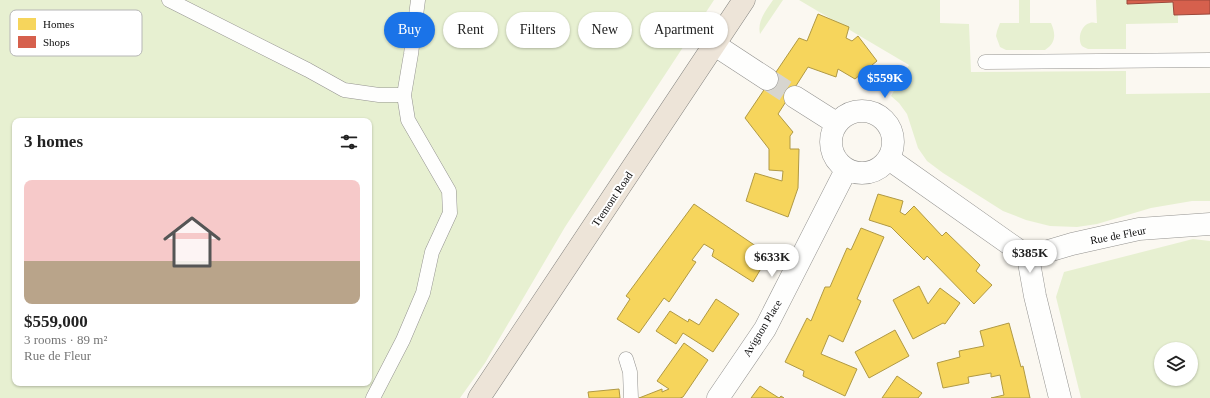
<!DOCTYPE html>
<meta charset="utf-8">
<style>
:root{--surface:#fff;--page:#f6f6f6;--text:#222;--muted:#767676;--accent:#1a73e8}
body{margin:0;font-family:Georgia,serif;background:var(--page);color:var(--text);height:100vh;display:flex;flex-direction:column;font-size:15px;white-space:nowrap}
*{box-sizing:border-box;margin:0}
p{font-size:13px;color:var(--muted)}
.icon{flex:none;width:22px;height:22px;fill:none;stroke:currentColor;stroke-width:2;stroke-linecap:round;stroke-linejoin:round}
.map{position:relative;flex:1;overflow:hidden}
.side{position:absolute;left:12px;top:118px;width:360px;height:268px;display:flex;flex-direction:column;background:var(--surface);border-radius:8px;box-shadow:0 1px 3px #0004}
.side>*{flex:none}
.guide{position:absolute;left:384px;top:12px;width:380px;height:36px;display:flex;gap:8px}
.fabs{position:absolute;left:1154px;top:342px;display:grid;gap:8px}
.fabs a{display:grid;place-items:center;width:44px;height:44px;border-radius:50%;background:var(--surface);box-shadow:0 1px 3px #0004;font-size:20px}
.price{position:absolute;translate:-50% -34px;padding:0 9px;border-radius:14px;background:#fff;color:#222;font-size:13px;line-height:26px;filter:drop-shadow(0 1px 2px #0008)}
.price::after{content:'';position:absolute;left:50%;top:24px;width:12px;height:9px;margin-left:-6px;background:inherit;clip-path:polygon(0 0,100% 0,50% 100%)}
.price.on{background:var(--accent);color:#fff}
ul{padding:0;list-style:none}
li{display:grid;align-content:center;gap:8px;height:212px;padding:0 12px}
li span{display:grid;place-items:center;height:124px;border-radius:8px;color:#555}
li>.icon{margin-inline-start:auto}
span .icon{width:72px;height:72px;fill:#fffc;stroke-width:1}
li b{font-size:17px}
h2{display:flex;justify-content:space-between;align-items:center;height:48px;padding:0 12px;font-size:17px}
.chip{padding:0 14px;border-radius:18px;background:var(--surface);box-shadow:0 1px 3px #0004;font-size:14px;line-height:36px}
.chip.on{background:var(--accent);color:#fff}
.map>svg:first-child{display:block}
.green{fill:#e7f0d1;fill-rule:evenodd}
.homes{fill:#f6d55c;stroke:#b09944}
.shops{fill:#d6604d;stroke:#9a473a}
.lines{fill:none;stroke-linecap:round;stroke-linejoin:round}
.minor-tunnel{stroke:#d7d5cf;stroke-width:22;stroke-dasharray:22 11;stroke-linecap:butt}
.service-casing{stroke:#949390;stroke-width:15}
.minor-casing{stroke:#949390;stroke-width:23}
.primary-casing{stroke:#81807d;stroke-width:23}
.service{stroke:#fefefd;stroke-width:14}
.minor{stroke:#fefefd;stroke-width:22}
.primary{stroke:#ede4d8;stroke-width:22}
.labels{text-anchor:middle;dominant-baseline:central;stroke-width:4;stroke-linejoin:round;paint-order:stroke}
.street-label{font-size:11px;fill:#0d0d0d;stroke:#fff}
.key{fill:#fff;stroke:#b6b6b6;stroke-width:1}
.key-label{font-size:11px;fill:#0d0d0d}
</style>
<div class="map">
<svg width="1210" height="398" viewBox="0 0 1210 398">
<rect width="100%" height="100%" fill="#fbf8f1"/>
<path class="green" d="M0 0H714L565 227 485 363 460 398H0ZM15 121H369V383H15Z
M773 0H783L760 34C757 21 766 10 773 0Z
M799 0H940V23L969 24 971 72 1126 71V94L1210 93V201H1192L1151 208 1097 224 1077 227 1050 226 1026 220 1003 211 943 173 927 161 918 148 907 114 899 103 891 96 909 65Z
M1019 0H1030V23H1051C1056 34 1056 43 1045 50H1006L1000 47 996 36 997 31 1000 23H1019Z
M1096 0H1127V4L1173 2 1174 15H1178V23L1126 24V49H1088C1086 48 1083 47 1082 46 1077 39 1081 25 1090 23 1092 22 1094 23 1097 23Z
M1193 239 1210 241V398H1081L1056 297 1064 272ZM1161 349H1191V379H1161Z"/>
<path class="homes" d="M818 14 849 27 846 38 852 41 858 36 877 61 855 79 838 69 836 77 808 67 778 114 793 132 790 136V149H799L798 188 788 217 746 201 755 173 782 181 783 171 769 170V149L745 118 799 38 807 41Z
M878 194 903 201 900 212 905 215 914 206 942 236 946 232 980 265 976 271 992 285 974 304 927 256 924 260 891 227 869 220Z
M694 204 769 255 753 282 712 256 714 250 704 244 692 260 696 262 669 302 664 298 639 333 617 319 630 299 626 296Z
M861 228 884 237 857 299 861 301 843 342 829 335 821 354 857 369 845 396 803 376 804 371 785 362 807 318 811 321 825 287H830L847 248 851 250Z
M919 286 928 304 940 288 960 303 945 324 943 323 913 339 893 300Z
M716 299 739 314 713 352 683 333 676 344 656 331 670 311 688 322 689 319 699 325Z
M1009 323 1021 367 1023 366 1030 398H991L1004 395 1000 375 991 377V373L968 377 969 383 943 388 937 363 960 357 959 351 984 346 980 331Z
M895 330 909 356 869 378 855 352Z
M684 343 708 360 683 397 680 398H639L662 389V392L669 389 657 381Z
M897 376 922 393 918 398H882Z
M760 386 779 398 781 396 784 398H751Z
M619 389 620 398H589L588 392Z"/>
<path class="shops" d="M1127 0H1210V14L1174 15 1173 2 1127 4Z"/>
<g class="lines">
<path class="minor-tunnel" d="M767 79 795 97"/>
<defs>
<path id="service" d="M169 0 308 70 344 90 379 95H404
M985 62 1210 60
M626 359 630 372 631 398
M373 398 403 340 423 293 432 252 450 213 449 191 408 120 404 95 411 54 418 0"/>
<path id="minor" d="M715 45 767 79
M795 97 836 123
M831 142a31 31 0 1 1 62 0a31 31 0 1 1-62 0Z
M889 159 1028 257 1072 244 1139 229 1210 224
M1028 257 1035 296 1060 398
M718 398 765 329 846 170"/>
<path id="primary" d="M479 398 744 0"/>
</defs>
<use href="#service" class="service-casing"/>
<use href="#minor" class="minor-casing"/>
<use href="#primary" class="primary-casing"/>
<use href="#service" class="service"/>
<use href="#minor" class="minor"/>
<use href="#primary" class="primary"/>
</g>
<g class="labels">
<g class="street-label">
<text transform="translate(612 199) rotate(-56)">Tremont Road</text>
<text transform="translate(1118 235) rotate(-11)">Rue de Fleur</text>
<text transform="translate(762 328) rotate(-59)">Avignon Place</text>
</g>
</g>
<rect x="10" y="10" width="132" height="46" rx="6" class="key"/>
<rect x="18" y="18" width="18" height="12" fill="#f6d55c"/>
<rect x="18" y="36" width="18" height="12" fill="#d6604d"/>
<g class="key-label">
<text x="43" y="28">Homes</text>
<text x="43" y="46">Shops</text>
</g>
</svg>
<div class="fabs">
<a><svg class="icon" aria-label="layers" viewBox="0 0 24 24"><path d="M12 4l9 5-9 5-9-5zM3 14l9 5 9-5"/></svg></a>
</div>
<b class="price on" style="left:885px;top:99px">$559K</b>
<b class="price" style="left:1030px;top:274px">$385K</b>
<b class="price" style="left:772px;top:278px">$633K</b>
<div class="guide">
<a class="chip on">Buy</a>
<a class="chip">Rent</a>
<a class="chip">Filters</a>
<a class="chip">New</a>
<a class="chip">Apartment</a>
</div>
<section class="side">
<h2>3 homes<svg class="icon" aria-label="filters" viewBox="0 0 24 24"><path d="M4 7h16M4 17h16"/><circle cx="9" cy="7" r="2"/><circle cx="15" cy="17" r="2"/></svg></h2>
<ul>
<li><span style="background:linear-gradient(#f6c9c9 65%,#b9a48a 0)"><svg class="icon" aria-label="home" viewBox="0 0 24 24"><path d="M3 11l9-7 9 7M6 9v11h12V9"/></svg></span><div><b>$559,000</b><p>3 rooms · 89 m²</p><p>Rue de Fleur</p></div></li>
</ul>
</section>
</div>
